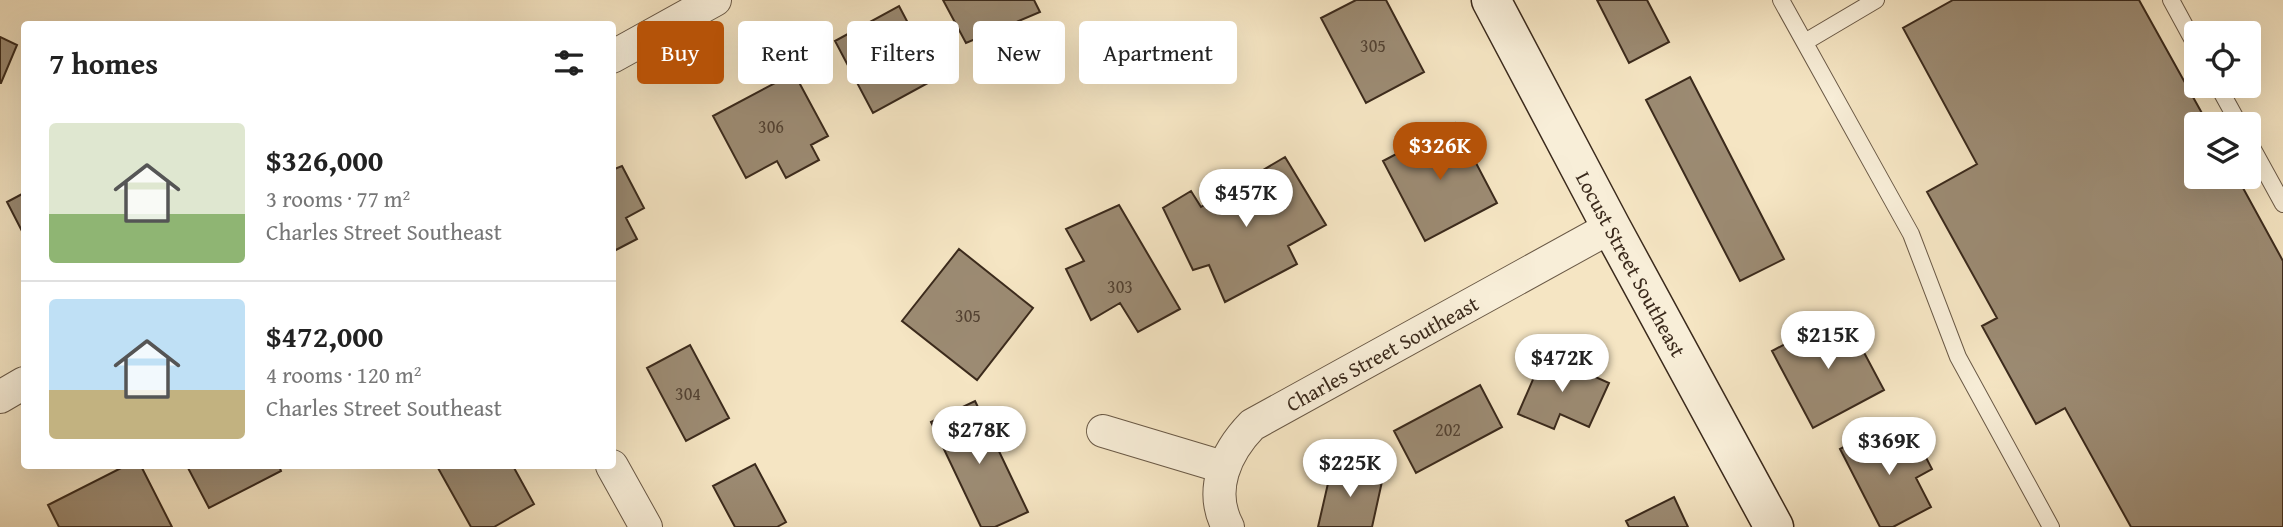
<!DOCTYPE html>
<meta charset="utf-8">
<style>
:root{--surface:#fff;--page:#f6f6f6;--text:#222;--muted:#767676;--line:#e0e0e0;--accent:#b45309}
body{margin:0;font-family:"Gentium Book Plus",serif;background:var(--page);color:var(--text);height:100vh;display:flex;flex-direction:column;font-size:26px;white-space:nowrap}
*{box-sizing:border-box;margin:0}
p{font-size:23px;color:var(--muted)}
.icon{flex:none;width:38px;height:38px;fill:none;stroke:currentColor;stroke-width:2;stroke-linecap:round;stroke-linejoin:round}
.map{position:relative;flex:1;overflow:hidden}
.drawer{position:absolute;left:21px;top:21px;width:595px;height:448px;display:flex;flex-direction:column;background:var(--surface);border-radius:7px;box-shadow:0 7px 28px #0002}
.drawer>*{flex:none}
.top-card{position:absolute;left:637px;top:21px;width:665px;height:63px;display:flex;gap:14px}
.tools{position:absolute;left:2184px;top:21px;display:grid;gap:14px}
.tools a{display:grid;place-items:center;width:77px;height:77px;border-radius:7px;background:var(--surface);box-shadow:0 7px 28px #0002;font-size:35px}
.price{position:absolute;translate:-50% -60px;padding:0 16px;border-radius:24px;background:#fff;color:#222;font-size:23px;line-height:46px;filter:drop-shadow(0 2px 4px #0008)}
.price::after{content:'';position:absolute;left:50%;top:42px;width:21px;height:16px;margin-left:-10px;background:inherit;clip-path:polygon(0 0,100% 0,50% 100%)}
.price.active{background:var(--accent);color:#fff}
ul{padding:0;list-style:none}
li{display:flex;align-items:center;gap:21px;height:175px;padding:0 28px}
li+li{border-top:2px solid var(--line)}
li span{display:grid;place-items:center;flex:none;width:196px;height:140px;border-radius:7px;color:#555}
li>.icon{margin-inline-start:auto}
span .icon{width:84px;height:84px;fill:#fffc;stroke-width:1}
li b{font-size:30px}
h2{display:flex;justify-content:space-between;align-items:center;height:84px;padding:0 28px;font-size:30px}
.pill{padding:0 24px;border-radius:7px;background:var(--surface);box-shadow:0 7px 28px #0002;font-size:24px;line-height:63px}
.pill.active{background:var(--accent);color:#fff}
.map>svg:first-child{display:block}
.building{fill:#9c8b73;stroke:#3b2a1c;stroke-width:2}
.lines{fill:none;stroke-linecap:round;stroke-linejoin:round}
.lane-casing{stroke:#6a5946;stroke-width:18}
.street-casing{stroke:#6a5946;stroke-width:34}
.secondary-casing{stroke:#3b2a1c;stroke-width:41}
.lane{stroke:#f8eed8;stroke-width:16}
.street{stroke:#f8eed8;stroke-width:32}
.secondary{stroke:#f8eed8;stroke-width:38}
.labels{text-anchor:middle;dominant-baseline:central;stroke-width:7;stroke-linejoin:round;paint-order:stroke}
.number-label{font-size:18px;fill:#534232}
.street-label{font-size:21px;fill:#3b2a1c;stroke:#f8eed8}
</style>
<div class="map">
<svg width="2283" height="527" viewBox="0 0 2283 527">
<rect width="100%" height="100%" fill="#f5e5c3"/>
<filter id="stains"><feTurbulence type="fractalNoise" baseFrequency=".00286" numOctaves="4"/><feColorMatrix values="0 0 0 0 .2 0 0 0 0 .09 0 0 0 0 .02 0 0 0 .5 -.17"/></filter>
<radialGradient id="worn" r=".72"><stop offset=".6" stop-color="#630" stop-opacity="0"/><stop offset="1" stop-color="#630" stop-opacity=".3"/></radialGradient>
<path class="building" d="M943 0H1034L1040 12 966 43Z
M1356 0H1386L1424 72 1366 103 1321 18Z
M1597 0H1647L1669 42 1629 63Z
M1953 0H2139L2208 124H2196V177H2237L2283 261V527H2131L2065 408 2036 424 1982 326 1997 318 1927 192 1977 164 1903 28Z
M899 6 937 78 873 113 835 41Z
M0 37 17 45 1 83H0Z
M794 73 828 136 811 145 819 160 786 178 777 161 746 178 713 116Z
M1690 77 1784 259 1740 281 1646 100Z
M1455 123 1497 203 1425 241 1383 161Z
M1285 157 1326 225 1288 246 1297 264 1225 302 1209 265 1193 270 1163 208 1191 191 1201 207Z
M622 166 644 208 626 218 637 239 612 252V170Z
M24 193V235L7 202Z
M1119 205 1180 309 1138 332 1120 303 1091 320 1066 269 1084 261 1066 229Z
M959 249 1033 308 977 380 902 321Z
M1843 313 1884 390 1813 428 1772 351Z
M690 345 729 418 686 441 647 368Z
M1544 354 1609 383 1589 427 1560 414 1554 429 1518 414Z
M1480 385 1502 427 1416 473 1394 431Z
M975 401 1028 512 995 527H981L931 422Z
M1881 428 1893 452 1917 440 1932 469 1916 478 1931 507 1893 527H1880L1840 449Z
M755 464 786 522 777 527H735L713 486Z
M125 466H141L172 527H59L48 505Z
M187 466H279L281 471 209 508Z
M443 466H513L534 504 494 527H471L438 468Z
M1332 466 1383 477 1372 527H1318Z
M1674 497 1688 527H1629L1626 521Z"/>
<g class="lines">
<defs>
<path id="lane" d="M1781 0 1911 234 1958 357 2051 527
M2171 0 2196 46
M1805 42 1876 0
M2218 86 2239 124
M2249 142 2283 204"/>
<g id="street">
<path d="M612 57 715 0"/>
<path d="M0 397 24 383"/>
<path d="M1103 431 1223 467"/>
<path d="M612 466 646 527"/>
<path id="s1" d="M1228 527C1208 490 1226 452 1252 425L1611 227"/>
</g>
<g id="secondary">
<path id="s2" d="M1491 0 1611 227 1774 527"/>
</g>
</defs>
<use href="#lane" class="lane-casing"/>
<use href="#street" class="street-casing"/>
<use href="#secondary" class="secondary-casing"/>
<use href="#lane" class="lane"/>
<use href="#street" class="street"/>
<use href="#secondary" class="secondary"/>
</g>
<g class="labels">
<g class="number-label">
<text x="1373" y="45">305</text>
<text x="771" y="126">306</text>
<text x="1120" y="286">303</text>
<text x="968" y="315">305</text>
<text x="688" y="393">304</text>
<text x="1448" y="429">202</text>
</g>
<g class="street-label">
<text stroke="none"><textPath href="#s2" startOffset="299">Locust Street Southeast</textPath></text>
<text stroke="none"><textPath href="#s1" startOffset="261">Charles Street Southeast</textPath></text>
</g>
</g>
<rect width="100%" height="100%" filter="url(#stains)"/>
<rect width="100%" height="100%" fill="url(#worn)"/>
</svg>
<div class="tools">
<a><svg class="icon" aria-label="locate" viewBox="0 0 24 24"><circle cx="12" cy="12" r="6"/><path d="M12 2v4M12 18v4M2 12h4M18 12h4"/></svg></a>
<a><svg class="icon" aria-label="layers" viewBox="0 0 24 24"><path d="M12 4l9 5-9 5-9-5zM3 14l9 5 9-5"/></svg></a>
</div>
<b class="price active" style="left:1440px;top:182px">$326K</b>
<b class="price" style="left:1246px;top:229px">$457K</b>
<b class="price" style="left:1828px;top:371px">$215K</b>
<b class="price" style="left:1562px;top:394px">$472K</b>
<b class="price" style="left:979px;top:466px">$278K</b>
<b class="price" style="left:1889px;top:477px">$369K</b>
<b class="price" style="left:1350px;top:499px">$225K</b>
<div class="top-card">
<a class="pill active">Buy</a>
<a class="pill">Rent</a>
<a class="pill">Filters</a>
<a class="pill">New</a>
<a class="pill">Apartment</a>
</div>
<section class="drawer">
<h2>7 homes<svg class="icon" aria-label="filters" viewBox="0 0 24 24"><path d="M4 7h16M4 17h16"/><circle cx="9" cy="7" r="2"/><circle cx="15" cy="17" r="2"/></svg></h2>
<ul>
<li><span style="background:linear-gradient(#dfe7d0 65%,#8fb573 0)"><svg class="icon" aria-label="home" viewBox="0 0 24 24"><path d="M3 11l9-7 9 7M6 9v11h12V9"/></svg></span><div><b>$326,000</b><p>3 rooms · 77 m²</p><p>Charles Street Southeast</p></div></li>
<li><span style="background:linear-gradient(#bfe0f5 65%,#c2b280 0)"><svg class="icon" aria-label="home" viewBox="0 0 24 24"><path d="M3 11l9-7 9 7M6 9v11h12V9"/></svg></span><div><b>$472,000</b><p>4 rooms · 120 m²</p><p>Charles Street Southeast</p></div></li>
</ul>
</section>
</div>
